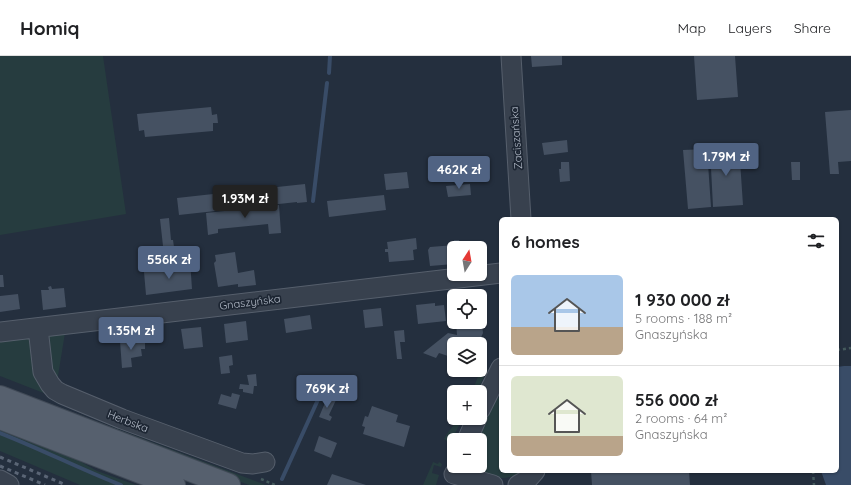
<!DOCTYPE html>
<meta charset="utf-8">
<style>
:root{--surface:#fff;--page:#f6f6f6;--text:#202124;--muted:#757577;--line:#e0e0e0;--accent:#506383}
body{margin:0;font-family:Quicksand,sans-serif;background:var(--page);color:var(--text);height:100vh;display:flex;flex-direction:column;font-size:15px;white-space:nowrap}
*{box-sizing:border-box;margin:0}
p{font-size:13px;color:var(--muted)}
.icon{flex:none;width:22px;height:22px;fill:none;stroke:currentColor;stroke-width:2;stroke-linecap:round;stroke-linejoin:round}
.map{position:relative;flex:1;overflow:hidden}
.side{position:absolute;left:499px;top:161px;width:340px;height:256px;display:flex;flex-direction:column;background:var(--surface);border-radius:6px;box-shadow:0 1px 3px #0004}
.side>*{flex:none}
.needle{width:26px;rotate:11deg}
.buttons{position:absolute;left:447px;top:185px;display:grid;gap:8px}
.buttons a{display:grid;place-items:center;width:40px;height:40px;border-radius:6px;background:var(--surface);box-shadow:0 1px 3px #0004;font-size:20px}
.price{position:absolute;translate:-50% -34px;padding:0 9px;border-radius:4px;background:var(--accent);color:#fff;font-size:13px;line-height:26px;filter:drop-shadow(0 1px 2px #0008)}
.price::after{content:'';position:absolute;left:50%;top:24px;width:12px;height:9px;margin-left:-6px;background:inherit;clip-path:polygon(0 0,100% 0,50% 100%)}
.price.active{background:#222;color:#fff}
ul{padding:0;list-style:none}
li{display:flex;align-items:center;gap:12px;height:100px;padding:0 12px}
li+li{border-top:1px solid var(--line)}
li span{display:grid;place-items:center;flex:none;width:112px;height:80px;border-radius:6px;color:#555}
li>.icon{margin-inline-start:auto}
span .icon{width:48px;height:48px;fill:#fffc;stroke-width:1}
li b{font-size:17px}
h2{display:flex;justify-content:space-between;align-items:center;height:48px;padding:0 12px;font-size:17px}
header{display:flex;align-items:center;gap:24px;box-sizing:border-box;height:56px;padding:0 20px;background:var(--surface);border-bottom:1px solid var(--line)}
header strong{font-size:19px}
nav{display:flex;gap:22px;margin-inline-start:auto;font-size:14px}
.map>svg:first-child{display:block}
.green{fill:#263c3f}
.water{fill:#394c67}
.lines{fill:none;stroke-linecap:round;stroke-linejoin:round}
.stream{stroke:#394c67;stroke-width:4}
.building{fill:#455162}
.minor-casing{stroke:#565f6c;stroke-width:21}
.major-casing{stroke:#414a57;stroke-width:24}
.path{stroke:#44595c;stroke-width:2.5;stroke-dasharray:3 3;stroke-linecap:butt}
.minor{stroke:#38414e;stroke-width:19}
.major{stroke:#56606e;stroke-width:22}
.rail{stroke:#5a6575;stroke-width:3;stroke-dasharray:4 4;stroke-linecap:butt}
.labels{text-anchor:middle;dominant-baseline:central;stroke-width:3.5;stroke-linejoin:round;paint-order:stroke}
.street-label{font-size:11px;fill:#b4bcc9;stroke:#1d2633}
</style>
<header>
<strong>Homiq</strong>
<nav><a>Map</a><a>Layers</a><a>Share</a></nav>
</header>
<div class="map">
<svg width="851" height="429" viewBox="0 0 851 429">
<rect width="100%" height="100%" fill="#242f3e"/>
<path class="green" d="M0 0H103L126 158 0 179Z
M64 274V276L67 277H65L57 326 95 343 92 347C80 342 66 337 57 328 48 320 41 287 50 278 54 274 58 275 64 274Z
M0 281H31L59 343 0 320Z
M479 318 484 321 476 336H472Z
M0 329 266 429H249L20 342 0 333Z
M494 341 501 342V415H521C507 427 492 421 475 417L477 410H480L481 369Z
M459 362H463L450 387 444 383C448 375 454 370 459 362Z
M0 369 62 395 97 415 136 429H80L0 395Z
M433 406 438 408 439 406 442 408 441 411 434 409 432 417 439 419 436 429H423Z"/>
<path class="water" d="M844 310H851V429H826L821 415H837V311Z"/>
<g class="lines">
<path class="stream" d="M329 17 330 0
M313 145 327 27
M0 377C41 393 80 413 121 429
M282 423 321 337 322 332"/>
</g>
<path class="building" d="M531 0H562V9L532 11Z
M694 0H735L738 41 697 44Z
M211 51 212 59 217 58 218 67H213V75L145 81 144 74 139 75 137 58Z
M851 54V105L838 106 839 118H830L825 56Z
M567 84 568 96 544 99 542 87Z
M739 90 743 149 713 151 710 92Z
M707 93 711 151 688 153 683 94Z
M465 103 468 121 449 123 447 105Z
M561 106H569L570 125 560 126 559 113H561Z
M791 106H800V124H792Z
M407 116 409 132 386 134 384 118Z
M305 128 307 146 297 147V146L179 159 177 142Z
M470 128 471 139 448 141 446 130Z
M384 139 386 154 329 161 327 145Z
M279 149 281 177 269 178 268 168 218 173V177L208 179 206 157Z
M169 162 171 184H173L175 198 164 199 160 163Z
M416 182 417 193 413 194 414 204 389 206 388 196H385V193H388L387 186Z
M454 184H459L460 187 469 186 470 192H454V208L430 210 428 194 430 191 455 189Z
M235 196 238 217 254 214 256 229 238 231V228L218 231 214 207 216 205 215 199Z
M190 204 192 233 146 239 144 216 179 212 178 206Z
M0 219H3L4 231H0Z
M51 230 52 233 64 232 66 251 43 254 41 234H49L48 231Z
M18 238 20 253 0 256V240Z
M435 247V250L444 249 446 265 418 268 416 249Z
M480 249 482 260H481L483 277 478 288H454V302L439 297 436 302 423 297 448 277 457 279 456 266H480Z
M381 252 383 270 365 272 363 254Z
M310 259 312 273 286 277 284 263Z
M246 265 248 284 226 287 224 268Z
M201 271 203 291 184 293 181 273Z
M404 274 405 286H400L402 303H397L394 275Z
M140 281V287L145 286V293H141L142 300 131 302 132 311 122 312 120 285 128 284 129 292H131V282Z
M232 299 233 309 229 310 230 317 221 318 219 301Z
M256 318 257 330H254L253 338 243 336V333H239L240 328 249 329 247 319Z
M232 337 240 339 236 353 218 348 221 338 231 341Z
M327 342 336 344 329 359 332 361 330 365 319 361Z
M372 350 398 359 396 366 410 370 404 391 363 378 365 371 362 370 365 360 368 361Z
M319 380 337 387 331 402 314 395Z
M591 415H689L690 429H592Z
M332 418 366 429H327Z"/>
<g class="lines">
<defs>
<path id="minor" d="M511 0 521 163
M38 272 43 316 50 328 55 334 62 338 122 363 242 407 253 408 265 406
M0 276 501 217
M480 354 501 312
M467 384 477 362
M454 418 493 429
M0 424 9 429
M518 429 527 424 535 415"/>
<path id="major" d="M0 341 229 429
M0 362 174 429"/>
</defs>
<use href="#minor" class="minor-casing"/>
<use href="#major" class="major-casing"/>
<path class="path" d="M837 294 851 292
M448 404 453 390
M813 415 814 429
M261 423 275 429"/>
<use href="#minor" class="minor"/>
<use href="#major" class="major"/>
<path class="rail" d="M0 401 66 429
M0 410 45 429"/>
</g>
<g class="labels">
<g class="street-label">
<text transform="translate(516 82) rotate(-94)">Zaciszańska</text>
<text transform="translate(250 246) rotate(-7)">Gnaszyńska</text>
<text transform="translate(128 365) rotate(21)">Herbska</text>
</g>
</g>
</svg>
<div class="buttons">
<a><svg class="needle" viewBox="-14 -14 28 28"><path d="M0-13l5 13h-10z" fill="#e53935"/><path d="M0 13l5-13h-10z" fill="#757577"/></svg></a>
<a><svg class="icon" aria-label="locate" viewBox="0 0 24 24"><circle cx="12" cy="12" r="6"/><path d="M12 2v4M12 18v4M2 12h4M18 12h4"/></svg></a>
<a><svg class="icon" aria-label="layers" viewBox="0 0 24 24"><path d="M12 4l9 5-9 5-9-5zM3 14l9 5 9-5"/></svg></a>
<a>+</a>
<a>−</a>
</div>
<b class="price" style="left:726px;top:121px">1.79M zł</b>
<b class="price" style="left:459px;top:134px">462K zł</b>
<b class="price active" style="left:245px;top:163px">1.93M zł</b>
<b class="price" style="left:169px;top:224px">556K zł</b>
<b class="price" style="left:131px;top:295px">1.35M zł</b>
<b class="price" style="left:327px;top:353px">769K zł</b>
<section class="side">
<h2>6 homes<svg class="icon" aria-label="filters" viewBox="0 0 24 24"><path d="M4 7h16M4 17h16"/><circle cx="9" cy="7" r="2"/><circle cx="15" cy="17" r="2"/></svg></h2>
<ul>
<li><span style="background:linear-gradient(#a9c7e8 65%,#b9a48a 0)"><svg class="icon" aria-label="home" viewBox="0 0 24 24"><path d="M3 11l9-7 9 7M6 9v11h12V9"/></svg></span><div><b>1 930 000 zł</b><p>5 rooms · 188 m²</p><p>Gnaszyńska</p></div></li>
<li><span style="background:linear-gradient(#dfe7d0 75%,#b9a48a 0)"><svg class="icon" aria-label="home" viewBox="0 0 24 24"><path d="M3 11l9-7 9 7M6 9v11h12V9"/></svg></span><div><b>556 000 zł</b><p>2 rooms · 64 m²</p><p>Gnaszyńska</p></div></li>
</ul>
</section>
</div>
